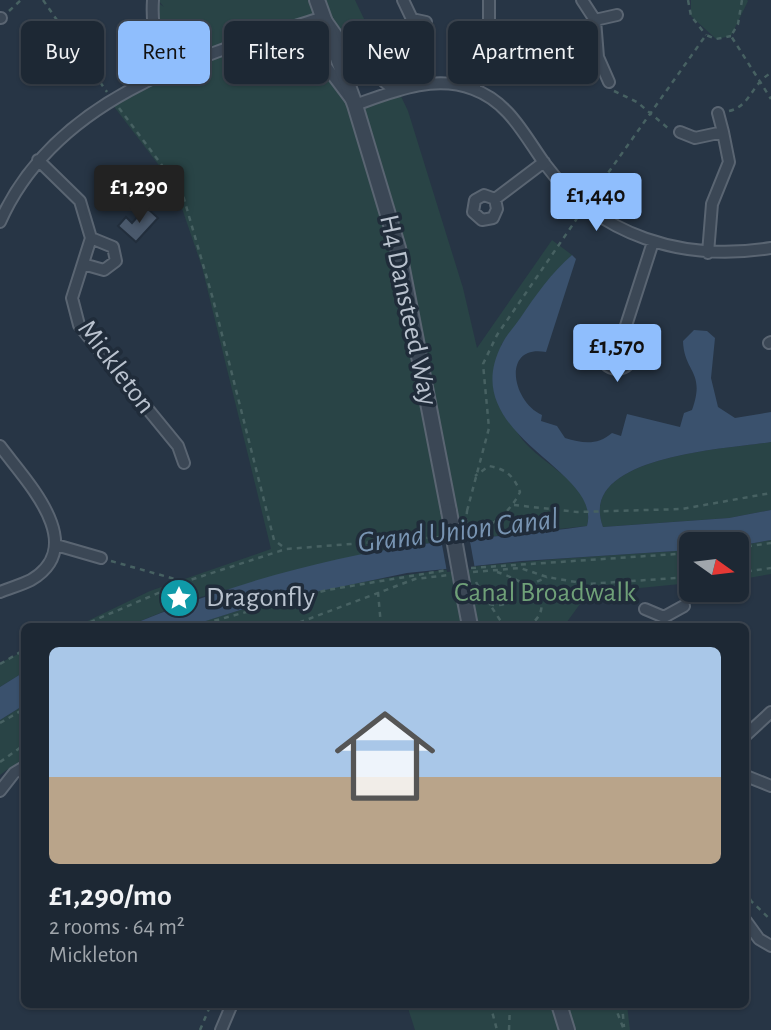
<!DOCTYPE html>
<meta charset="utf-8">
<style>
:root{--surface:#1d2834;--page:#2a3440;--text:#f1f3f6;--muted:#a0a6ac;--line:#3b444f;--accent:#8fbefd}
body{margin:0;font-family:"Alegreya Sans",sans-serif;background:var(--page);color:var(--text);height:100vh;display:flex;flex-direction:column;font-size:26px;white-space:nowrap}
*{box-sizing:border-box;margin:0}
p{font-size:23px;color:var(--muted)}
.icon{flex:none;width:38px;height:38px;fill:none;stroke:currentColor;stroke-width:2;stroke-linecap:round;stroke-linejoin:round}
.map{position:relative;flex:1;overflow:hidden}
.drawer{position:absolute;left:21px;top:623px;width:728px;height:385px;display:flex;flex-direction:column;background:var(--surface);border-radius:10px;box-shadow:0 2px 5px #0004,0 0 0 2px var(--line)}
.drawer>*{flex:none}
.top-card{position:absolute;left:21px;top:21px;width:730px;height:63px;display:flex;gap:14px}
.needle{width:46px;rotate:104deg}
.controls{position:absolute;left:679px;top:532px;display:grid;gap:14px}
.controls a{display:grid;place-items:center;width:70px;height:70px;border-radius:10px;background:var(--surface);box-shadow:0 2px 5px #0004,0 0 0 2px var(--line);font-size:35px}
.price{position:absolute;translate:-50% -60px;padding:0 16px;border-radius:7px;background:var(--accent);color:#111;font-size:23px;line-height:46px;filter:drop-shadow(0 2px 4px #0008)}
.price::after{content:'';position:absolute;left:50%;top:42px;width:21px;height:16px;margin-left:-10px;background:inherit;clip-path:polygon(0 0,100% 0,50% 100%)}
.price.active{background:#222;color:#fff}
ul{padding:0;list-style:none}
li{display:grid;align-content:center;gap:14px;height:371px;padding:0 28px}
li+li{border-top:2px solid var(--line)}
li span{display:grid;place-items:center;height:217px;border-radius:10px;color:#555}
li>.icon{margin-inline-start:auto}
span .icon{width:126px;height:126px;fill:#fffc;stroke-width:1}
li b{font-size:30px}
.chip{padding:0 24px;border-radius:10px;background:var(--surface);box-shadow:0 2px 5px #0004,0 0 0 2px var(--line);font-size:24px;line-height:63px}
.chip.active{background:var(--accent);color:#111}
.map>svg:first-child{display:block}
.green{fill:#294446;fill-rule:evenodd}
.water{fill:#3a516d}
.pier{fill:#273545}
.building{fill:#4a596c;stroke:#222e3c;stroke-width:2}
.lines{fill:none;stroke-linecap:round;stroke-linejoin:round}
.minor-casing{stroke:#5a6572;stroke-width:14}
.tertiary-casing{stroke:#5a6572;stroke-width:18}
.path{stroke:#476162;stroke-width:2.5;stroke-dasharray:5 5;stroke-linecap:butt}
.minor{stroke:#3b4755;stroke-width:10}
.tertiary{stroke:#3b4755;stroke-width:14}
.tertiary-bridge-casing{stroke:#5a6572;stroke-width:18;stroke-linecap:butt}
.path-bridge{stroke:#476162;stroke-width:2.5;stroke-dasharray:5 5;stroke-linecap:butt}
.tertiary-bridge{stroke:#3b4755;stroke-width:14}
.labels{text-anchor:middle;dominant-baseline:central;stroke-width:7;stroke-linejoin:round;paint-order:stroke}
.street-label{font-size:28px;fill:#b9c2ce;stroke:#202c3a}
.park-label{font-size:28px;fill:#6fa078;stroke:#202c3a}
.poi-label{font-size:28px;fill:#b9c2ce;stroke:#202c3a;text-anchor:start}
.water-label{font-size:30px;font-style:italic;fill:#7894b2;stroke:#202c3a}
</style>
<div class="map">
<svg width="771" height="1030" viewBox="0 0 771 1030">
<rect width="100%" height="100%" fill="#273545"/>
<path class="green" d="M158 0H355L408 111 463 288 477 348 552 240 572 255 550 278 501 345C505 363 511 424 519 435 538 465 598 484 587 526L422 544 324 564 197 598 128 626H77L150 591 271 549 202 267 174 185 109 100 173 70 157 45V2L164 7ZM324 17 372 74 397 90 355 105 319 57 277 32Z
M691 0H747L748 1 731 36 716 39 691 16Z
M771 442V510L729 518 603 527C576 455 728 449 771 442Z
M771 540V574L737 580V546Z
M691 550V583L588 593 564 626H190C352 569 522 561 691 550Z
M24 651V672L0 687V663Z
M24 705V767L14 773 8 769 0 775V720Z
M407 1005H559L567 1030H415Z
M567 1005H627L630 1030H575Z"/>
<path class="water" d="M572 255 576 259 546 352C501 344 512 402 542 415L541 421 557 426 565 438C582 443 597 446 612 433L621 436 627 414 680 427 684 413 692 410C706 371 684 373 683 341L694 330 707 331 715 338 711 378 718 407 735 418 771 412V442C728 449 576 455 603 527L729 518 771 510V540L737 546 691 544V550L522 561 407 573 262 603 190 626H128C223 587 321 558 423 544 478 537 533 534 587 526 603 468 454 436 502 344 507 334 515 326 521 317 535 296 552 272 572 255Z
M24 672V705L0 720V687Z"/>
<path class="pier" d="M469 536 475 569 447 572 441 539Z"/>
<path class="building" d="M146 207 158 218 136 242 118 226 126 217 132 223Z"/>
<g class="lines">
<defs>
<path id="minor" d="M153 0C151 30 157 45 173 70
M403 0 412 19 426 22
M582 0 595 20 598 57 609 82
M0 18H1
M595 20 617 15
M276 32 319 57 355 105C392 92 433 74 473 89 509 102 524 135 545 164 599 237 684 262 771 248
M474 89 489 45V0
M680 132 695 138 723 132 718 113
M38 160 80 201 91 238 72 298 79 325 178 446 184 463
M495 199 497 209 493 218 482 220 473 212 475 200 484 195 495 199 544 162
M0 222C56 95 202 55 324 17L346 48 395 91
M708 253 712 204 729 162 723 132
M83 264 104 270 116 261 113 247 91 238
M601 353a16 16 0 1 1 32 0a16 16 0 1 1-32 0Z
M622 338 653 242
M769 343 771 342
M0 446C25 480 90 545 31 580 21 585 10 588 0 592
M56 545 101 558
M645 609 664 617 684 606
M746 735 771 712
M746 776 771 786
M0 791 14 773 24 767
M746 921 759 939 771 946
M221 1030 232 1004"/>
<path id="tertiary" d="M317 0 355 105 398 248 449 511
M465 600 470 626
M559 1004 567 1030"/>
</defs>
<use href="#minor" class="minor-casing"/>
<use href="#tertiary" class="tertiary-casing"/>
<path class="path" d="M43 0 107 92
M688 0 691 16 706 35
M742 0 738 24 731 36 771 99
M9 11 21 0
M614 91 637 102 669 129
M119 108 182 192 213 299 274 540 286 549
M729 111C751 106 751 84 771 73
M591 197 706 35 716 39 731 36
M514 505 577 512 682 509 771 493
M467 511 489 428 483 364 497 335 580 214
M464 534C487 532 510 513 520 492 514 476 506 469 489 466L475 476
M737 548 771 543
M111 561 182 581
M471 568 691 553
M473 572 520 568 547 577 587 584 691 577
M497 572C519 579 563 600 529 626
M737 573 771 568
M528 586 547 577
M481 591 504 626
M378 592 381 626
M489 604C511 609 512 597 513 579
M81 626 184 582 286 549 440 537
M195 626 327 590 447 570
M290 626 415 579 449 575
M303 626 305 619
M0 664 24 650
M0 723 24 709
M0 762 24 745
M746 890 751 901 771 920
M490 1004 497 1030
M614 1004 624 1030
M622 1004 624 1027
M200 1030 211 1004
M509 1030 510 1004"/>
<use href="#minor" class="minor"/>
<use href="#tertiary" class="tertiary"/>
<defs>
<path id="tertiary-bridge" d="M449 511 465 600"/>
</defs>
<use href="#tertiary-bridge" class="tertiary-bridge-casing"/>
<path class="path-bridge" d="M466 524 467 511
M476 582 481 591"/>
<use href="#tertiary-bridge" class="tertiary-bridge"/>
</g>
<defs>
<symbol id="sight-disc" viewBox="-11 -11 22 22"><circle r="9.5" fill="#0f9aa8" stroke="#202c3a"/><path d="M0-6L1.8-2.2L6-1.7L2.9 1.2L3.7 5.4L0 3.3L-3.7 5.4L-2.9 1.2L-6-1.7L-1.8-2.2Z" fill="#fff"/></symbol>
</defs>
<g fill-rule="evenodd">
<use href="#sight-disc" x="157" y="576" width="44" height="44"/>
</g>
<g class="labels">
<g class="street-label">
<text transform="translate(408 310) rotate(78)">H4 Dansteed Way</text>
<text transform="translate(116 367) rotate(53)">Mickleton</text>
</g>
<g class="park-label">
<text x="545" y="593">Canal Broadwalk</text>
</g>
<g class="poi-label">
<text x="206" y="598">Dragonfly</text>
</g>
<g class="water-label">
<text transform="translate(458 531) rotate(-7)">Grand Union Canal</text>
</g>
</g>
</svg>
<div class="controls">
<a><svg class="needle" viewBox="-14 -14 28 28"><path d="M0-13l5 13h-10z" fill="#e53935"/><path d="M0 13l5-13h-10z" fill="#a0a6ac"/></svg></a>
</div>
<b class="price active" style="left:139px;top:225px">£1,290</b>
<b class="price" style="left:596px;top:233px">£1,440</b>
<b class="price" style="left:617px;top:384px">£1,570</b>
<div class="top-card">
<a class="chip">Buy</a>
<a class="chip active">Rent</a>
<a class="chip">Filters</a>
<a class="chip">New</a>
<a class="chip">Apartment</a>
</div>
<section class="drawer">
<ul>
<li><span style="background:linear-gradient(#a9c7e8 60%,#b9a48a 0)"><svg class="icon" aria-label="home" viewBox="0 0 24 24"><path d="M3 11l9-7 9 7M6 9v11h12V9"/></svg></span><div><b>£1,290/mo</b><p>2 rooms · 64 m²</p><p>Mickleton</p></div></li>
</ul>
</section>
</div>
